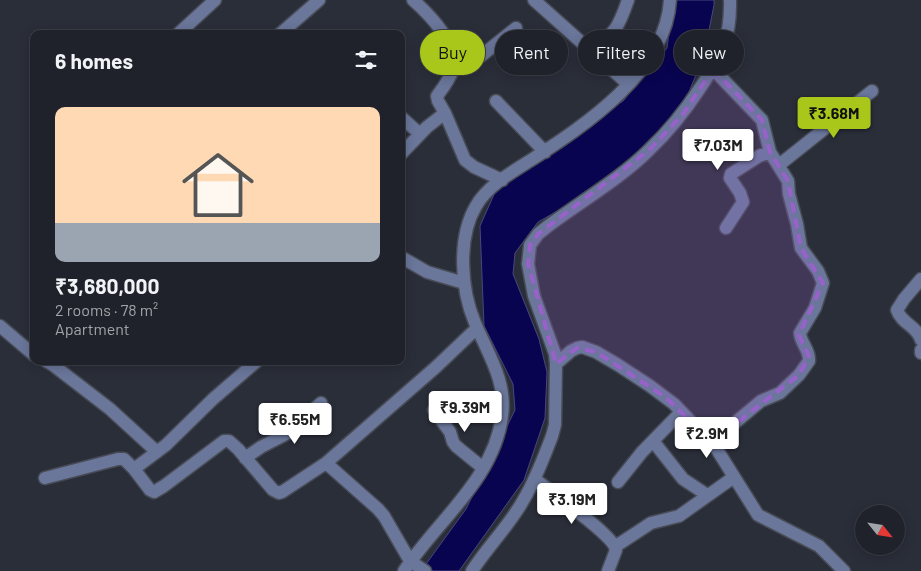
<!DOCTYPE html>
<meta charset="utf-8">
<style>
:root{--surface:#20222b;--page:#282a33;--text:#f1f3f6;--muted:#a2a4a9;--line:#3d3f47;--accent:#a9c71a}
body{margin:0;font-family:Barlow,sans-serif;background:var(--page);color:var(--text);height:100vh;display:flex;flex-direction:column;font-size:19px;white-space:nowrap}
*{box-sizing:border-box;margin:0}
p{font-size:16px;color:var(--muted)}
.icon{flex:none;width:28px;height:28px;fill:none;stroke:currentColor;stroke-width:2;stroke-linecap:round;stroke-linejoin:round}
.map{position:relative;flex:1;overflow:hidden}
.side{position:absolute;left:30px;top:30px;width:375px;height:335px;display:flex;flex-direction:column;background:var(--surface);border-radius:10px;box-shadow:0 2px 12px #0003,0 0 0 1px var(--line)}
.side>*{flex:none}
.banner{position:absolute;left:420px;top:30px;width:425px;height:45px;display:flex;gap:10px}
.needle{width:32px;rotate:120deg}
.buttons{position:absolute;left:855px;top:505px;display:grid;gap:10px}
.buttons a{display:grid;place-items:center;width:50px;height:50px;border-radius:50%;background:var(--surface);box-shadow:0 2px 12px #0003,0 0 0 1px var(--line);font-size:25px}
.price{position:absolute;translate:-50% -42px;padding:0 11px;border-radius:5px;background:#fff;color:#222;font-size:16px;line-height:32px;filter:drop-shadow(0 1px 2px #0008)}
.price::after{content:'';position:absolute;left:50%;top:30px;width:15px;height:11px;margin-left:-8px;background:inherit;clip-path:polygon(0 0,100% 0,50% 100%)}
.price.on{background:var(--accent);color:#111}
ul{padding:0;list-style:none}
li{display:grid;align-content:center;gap:10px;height:265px;padding:0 25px}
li+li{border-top:1px solid var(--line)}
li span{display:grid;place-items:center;height:155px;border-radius:10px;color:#555}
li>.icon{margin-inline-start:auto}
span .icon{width:90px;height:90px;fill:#fffc;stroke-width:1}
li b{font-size:21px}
h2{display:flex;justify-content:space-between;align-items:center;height:60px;padding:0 25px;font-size:21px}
.chip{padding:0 18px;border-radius:22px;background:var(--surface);box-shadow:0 2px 12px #0003,0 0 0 1px var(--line);font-size:18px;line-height:45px}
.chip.on{background:var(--accent);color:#111}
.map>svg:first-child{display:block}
.water{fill:#090450;stroke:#49467e}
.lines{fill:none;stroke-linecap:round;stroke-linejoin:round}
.minor-casing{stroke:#474b55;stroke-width:15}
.minor{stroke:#6a769a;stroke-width:12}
.marked{fill:#9962cb;fill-opacity:0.2;stroke:#9962cb;stroke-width:4;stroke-dasharray:10 6;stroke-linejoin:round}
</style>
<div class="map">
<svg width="921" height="571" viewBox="0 0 921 571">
<rect width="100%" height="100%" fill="#2a2e39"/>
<path class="water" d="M673 0H714V5L704 55 685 102 643 154 568 205 538 222 515 253 513 274 539 339 547 372 545 418 524 480 459 571H421L466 509 515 410 513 384 484 326 480 226 496 190 623 101 667 48Z"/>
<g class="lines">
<defs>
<path id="minor" d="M413 0C430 15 459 45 453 69 450 79 443 88 437 96L438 101 445 113 465 160 474 167 502 180
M534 0 628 84
M178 34 215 0
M280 34 319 0
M589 49C615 36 619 26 628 0
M452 70 481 56 516 28
M496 101 545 152
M401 117 420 134
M401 154 427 127 445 113
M779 165 872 91
M726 228 743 202 740 193 730 178 731 174 759 156 770 152
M401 257 427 272 464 283
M921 279 904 299 897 310C901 323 918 327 921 340
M0 326 34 355
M921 350V353
M46 361 53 365 110 409 157 452
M556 364 571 351 577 348 582 347 596 352 618 365 650 386 674 404 716 448 758 515 819 546 844 571
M434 410 450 432 453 442 456 446 483 468
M653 441 683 479 707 495
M712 442 761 401 780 393 799 375 809 361C810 350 801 344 800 333L815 308 823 283 818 271 801 248 797 224 789 194 788 181 770 152 762 120 713 69
M245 458 261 447 286 434 321 403
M326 463 378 509 384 516 410 561 425 571
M134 469 166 445 213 399 257 361
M45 478 118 459H124L134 469 150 490 154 492 164 486 224 441H229L238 449 273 490 279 493 282 492 326 463 436 367 477 328
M535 479C550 492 614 535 616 550L608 571
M618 482 642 452 681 412
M616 546 651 523 679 516 734 477
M404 571C437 521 494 479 502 416 507 382 488 354 475 323 461 290 457 238 476 206 487 186 512 172 531 160 585 125 666 72 670 0
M472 571C488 546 510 525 524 499 536 479 544 457 552 436L555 425 556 364 555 354 534 296 528 264 530 245 538 234 548 226C580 202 621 178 649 150 669 131 685 111 700 88 721 57 731 39 730 0"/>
</defs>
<use href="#minor" class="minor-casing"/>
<use href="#minor" class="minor"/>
</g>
<path class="marked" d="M713 69 762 120 770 152 788 181 801 248 823 283 799 335 809 356 799 375 712 442 665 397 596 352 577 348 556 364 528 264 530 245 538 234 649 150 683 114Z"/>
</svg>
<div class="buttons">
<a><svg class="needle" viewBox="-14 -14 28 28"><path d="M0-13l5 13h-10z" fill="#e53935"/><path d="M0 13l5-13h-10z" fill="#a2a4a9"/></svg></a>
</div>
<b class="price on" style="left:834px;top:139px">₹3.68M</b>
<b class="price" style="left:718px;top:171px">₹7.03M</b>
<b class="price" style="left:465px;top:433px">₹9.39M</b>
<b class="price" style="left:295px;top:445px">₹6.55M</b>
<b class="price" style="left:707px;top:459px">₹2.9M</b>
<b class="price" style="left:572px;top:525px">₹3.19M</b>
<div class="banner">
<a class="chip on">Buy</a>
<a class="chip">Rent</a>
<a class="chip">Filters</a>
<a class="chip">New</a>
</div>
<section class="side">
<h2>6 homes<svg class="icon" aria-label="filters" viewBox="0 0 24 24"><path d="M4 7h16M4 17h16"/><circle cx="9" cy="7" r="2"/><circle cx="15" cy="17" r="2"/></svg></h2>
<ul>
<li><span style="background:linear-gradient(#ffd9b3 75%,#9aa5b1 0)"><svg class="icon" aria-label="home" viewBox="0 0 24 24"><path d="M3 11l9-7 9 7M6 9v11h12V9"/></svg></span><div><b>₹3,680,000</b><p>2 rooms · 78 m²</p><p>Apartment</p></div></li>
</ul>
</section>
</div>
